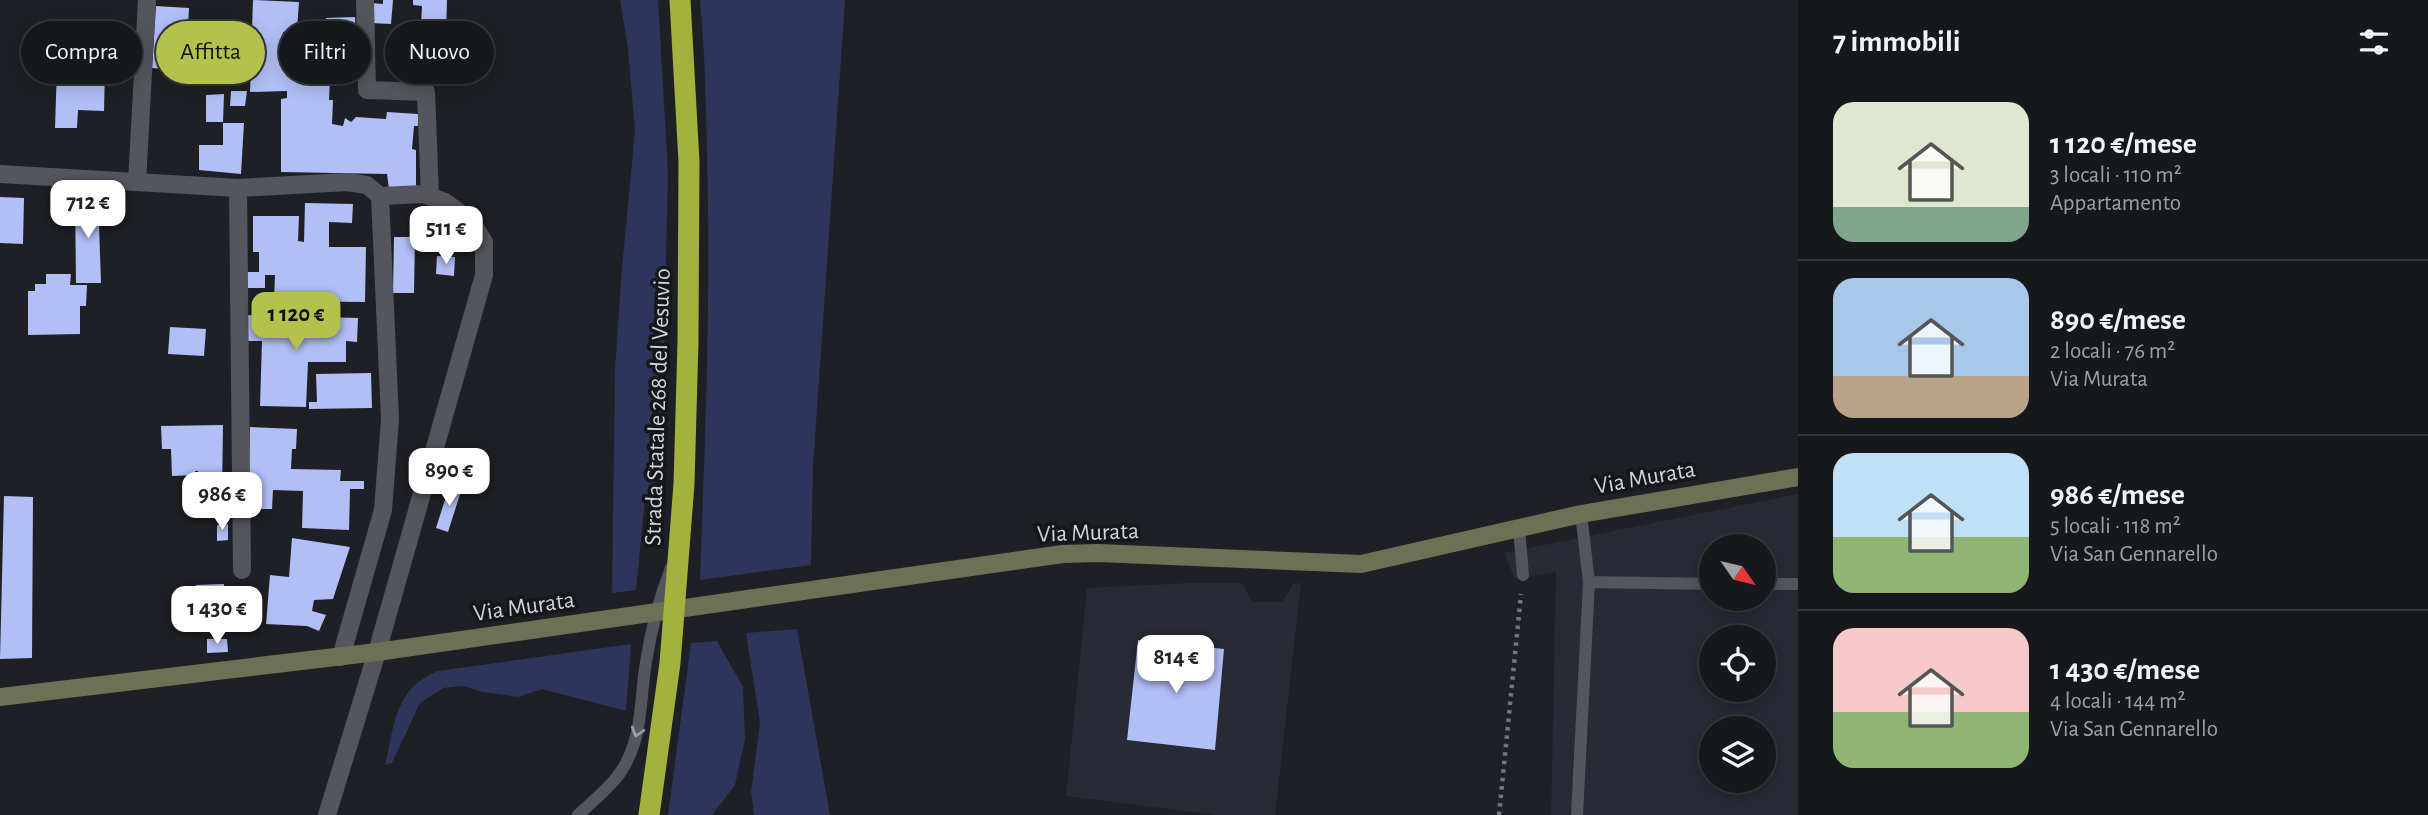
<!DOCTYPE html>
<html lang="it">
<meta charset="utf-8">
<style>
:root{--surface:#16181c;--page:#1f2125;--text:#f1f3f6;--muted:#9ea0a3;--line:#35373b;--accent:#b3c24b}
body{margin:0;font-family:"Alegreya Sans",sans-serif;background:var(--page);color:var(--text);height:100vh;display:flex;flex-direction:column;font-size:26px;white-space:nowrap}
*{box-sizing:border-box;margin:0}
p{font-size:23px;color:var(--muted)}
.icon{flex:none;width:38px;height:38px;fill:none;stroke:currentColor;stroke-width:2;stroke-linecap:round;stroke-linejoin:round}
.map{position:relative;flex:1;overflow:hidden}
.drawer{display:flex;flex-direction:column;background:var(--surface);width:630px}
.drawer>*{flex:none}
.banner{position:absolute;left:21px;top:21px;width:665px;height:63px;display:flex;gap:14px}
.needle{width:46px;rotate:124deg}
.fabs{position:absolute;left:1699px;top:534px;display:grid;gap:14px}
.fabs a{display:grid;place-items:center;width:77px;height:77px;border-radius:50%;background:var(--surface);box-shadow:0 4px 18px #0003,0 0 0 2px var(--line);font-size:35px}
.price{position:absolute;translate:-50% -60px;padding:0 16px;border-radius:14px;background:#fff;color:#222;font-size:23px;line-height:46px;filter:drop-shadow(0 2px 4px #0008)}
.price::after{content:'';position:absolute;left:50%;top:42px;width:21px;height:16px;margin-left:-10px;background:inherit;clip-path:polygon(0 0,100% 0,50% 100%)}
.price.active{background:var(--accent);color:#111}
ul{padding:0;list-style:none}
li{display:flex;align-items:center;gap:21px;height:175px;padding:0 35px}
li+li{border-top:2px solid var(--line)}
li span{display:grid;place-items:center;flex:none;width:196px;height:140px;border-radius:21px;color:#555}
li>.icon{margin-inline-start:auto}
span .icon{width:84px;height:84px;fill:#fffc;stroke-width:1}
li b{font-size:30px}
h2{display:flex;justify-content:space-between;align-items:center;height:84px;padding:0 35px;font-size:30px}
.chip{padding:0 24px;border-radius:32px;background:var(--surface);box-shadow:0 4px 18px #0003,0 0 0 2px var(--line);font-size:24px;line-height:63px}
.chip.active{background:var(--accent);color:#111}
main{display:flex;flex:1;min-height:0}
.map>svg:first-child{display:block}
.built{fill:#282a34;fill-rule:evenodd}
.green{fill:#2e345a}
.building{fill:#b2bff6}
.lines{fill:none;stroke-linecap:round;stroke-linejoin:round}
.path{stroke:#74757a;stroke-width:4.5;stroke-dasharray:3.5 5;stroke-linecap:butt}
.lane{stroke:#54565c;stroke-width:12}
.street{stroke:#54565c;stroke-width:18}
.secondary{stroke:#6c7153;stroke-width:18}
.highway{stroke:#a3b13d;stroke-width:21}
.oneway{stroke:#9a9ca1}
.labels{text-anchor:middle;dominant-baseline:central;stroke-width:7;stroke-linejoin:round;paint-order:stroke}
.street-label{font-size:24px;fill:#d4d5d9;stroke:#15171b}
</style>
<main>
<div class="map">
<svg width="1798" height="815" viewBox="0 0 1798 815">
<rect width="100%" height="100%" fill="#1e2025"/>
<path class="built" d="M1798 494V815H1551L1556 572 1515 579 1504 553ZM1712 546H1764V598H1712ZM1712 637H1764V690H1712ZM1712 728H1764V780H1712Z
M1190 583H1242L1252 602H1282L1293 584 1301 583 1275 815H1216L1066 796 1087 588Z"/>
<path class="green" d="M620 0H658L668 173 661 471 645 499 636 590 612 593 615 370 622 268 635 131 628 48Z
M700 0H845L813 468 811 565 700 580C705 439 711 300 707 159 706 106 705 53 700 0Z
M797 629 830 815H754L751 792 760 723 746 633Z
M717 641 743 687 745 739 735 785 712 815H668L691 643Z
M631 644 626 711 542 689 518 697 483 692 463 686 443 688 420 703 392 763 385 765C395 724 394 689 438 671Z"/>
<path class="building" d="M253 0 299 2 297 30 283 32 280 65 303 67 304 78 330 79 329 100H333L332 124 343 126 345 118 351 122 356 117 386 119 387 112 418 114V126H414L412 149 416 150V188L389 189 387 174 281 172V99L287 98V91L250 92Z
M383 0H393L391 24 371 23V3L383 4Z
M413 0H447L446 34H440L438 86 418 85 422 6 413 5Z
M156 6 189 8 188 26 192 27 190 42 205 45 203 72 152 68Z
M355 17 357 70 328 72 326 18Z
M116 40H131L130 61H115Z
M57 67 105 69 104 111 78 110 77 128H55Z
M231 91H247L245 106H230Z
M224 94 223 122H206V95Z
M223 123H244L241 174 199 170V145H223Z
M75 196H98L101 283H76Z
M0 197 24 198 23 244 0 243Z
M305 203 353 204 352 223 329 222V247H366L365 302 274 301 275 275H265V288H245V272H259V252H253V216H299L298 241 304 242Z
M394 237H415L414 293H393Z
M437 256 455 257 454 276 436 274Z
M46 274H71L70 285H87L86 306H80V334L28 335V291H35V284H46Z
M245 315 358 318 357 342 346 341V362H308L306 407 260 406 262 341H245Z
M170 327 206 329 204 356 168 354Z
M371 373 372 408 309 409V402H317L316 374Z
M223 425 222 493H198V471H195L196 475 172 476 171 449H162L161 426Z
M250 427 297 429 296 449H292L291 469 341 470 340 481H364V489H350L349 530 302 528 303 491 273 490 272 509H248Z
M450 484 462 488 448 532 436 528Z
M4 496 33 497 32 658 0 659Z
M228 524V540L217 541V525Z
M292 538 350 547 333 599 314 600 312 611 326 615 319 631 307 626 266 624 270 575 289 577Z
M224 584 225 601 197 603 196 585Z
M207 639H227L228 652 207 653Z
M1138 640 1224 649 1215 750 1127 740Z"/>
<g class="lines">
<path class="path" d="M1499 815 1521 594"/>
<path class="lane" d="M1581 514 1589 582 1712 584
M1519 528 1523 575
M1764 584H1798
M578 815C594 800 616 783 626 763 643 731 640 697 646 662 651 630 659 599 671 568
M1577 815 1589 582"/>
<path class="street" d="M365 0 367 90 426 92 430 196
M0 174 238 188 347 182 367 185 380 196 390 419 383 510 341 657
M137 182 147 0
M238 188 242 570
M327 815 377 652 484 275V242L471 221 445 202 423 194 380 196"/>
<path class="secondary" d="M0 697 377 652 1063 554 1098 553 1361 564 1581 514 1798 477"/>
<path class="highway" d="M649 815 670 663 684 484 688 341 689 162 680 0"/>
</g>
<defs><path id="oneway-chevron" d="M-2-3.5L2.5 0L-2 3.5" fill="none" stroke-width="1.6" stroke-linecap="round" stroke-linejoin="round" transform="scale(1.75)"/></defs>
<use class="oneway" href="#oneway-chevron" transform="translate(637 732) rotate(107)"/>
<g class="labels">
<g class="street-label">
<text transform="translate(658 407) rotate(-88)">Strada Statale 268 del Vesuvio</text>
<text transform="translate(1645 478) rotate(-10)">Via Murata</text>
<text transform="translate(1088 533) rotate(-2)">Via Murata</text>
<text transform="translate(524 607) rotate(-8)">Via Murata</text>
</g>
</g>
</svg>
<div class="fabs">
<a><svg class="needle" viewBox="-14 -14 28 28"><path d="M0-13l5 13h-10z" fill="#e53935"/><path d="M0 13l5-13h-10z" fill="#9ea0a3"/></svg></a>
<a><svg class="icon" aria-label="locate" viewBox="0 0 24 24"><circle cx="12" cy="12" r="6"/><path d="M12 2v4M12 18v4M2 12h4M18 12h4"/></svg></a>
<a><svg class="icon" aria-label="layers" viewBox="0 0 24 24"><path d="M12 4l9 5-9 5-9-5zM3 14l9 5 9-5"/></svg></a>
</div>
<b class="price" style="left:88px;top:240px">712 €</b>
<b class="price" style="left:446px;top:266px">511 €</b>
<b class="price active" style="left:296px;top:352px">1 120 €</b>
<b class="price" style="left:449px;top:508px">890 €</b>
<b class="price" style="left:222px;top:532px">986 €</b>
<b class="price" style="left:217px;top:646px">1 430 €</b>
<b class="price" style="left:1176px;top:695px">814 €</b>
<div class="banner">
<a class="chip">Compra</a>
<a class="chip active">Affitta</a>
<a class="chip">Filtri</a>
<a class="chip">Nuovo</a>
</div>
</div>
<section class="drawer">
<h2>7 immobili<svg class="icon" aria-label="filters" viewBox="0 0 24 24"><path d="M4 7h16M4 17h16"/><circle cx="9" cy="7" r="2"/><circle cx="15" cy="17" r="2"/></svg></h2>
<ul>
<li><span style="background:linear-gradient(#dfe7d0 75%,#7fa58c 0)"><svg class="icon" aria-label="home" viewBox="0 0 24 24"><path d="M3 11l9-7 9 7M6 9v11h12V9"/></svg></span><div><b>1 120 €/mese</b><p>3 locali · 110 m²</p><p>Appartamento</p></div></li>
<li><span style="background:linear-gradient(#a9c7e8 70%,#b9a48a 0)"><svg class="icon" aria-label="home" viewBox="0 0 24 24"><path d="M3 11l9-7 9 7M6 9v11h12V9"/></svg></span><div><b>890 €/mese</b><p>2 locali · 76 m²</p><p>Via Murata</p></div></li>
<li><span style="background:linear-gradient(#bfe0f5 60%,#8fb573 0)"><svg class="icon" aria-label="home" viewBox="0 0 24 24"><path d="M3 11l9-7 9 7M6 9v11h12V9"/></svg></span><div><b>986 €/mese</b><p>5 locali · 118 m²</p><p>Via San Gennarello</p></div></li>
<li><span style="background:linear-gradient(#f6c9c9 60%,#8fb573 0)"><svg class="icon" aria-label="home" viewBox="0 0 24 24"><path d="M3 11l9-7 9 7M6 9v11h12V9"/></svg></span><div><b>1 430 €/mese</b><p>4 locali · 144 m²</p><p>Via San Gennarello</p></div></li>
</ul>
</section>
</main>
